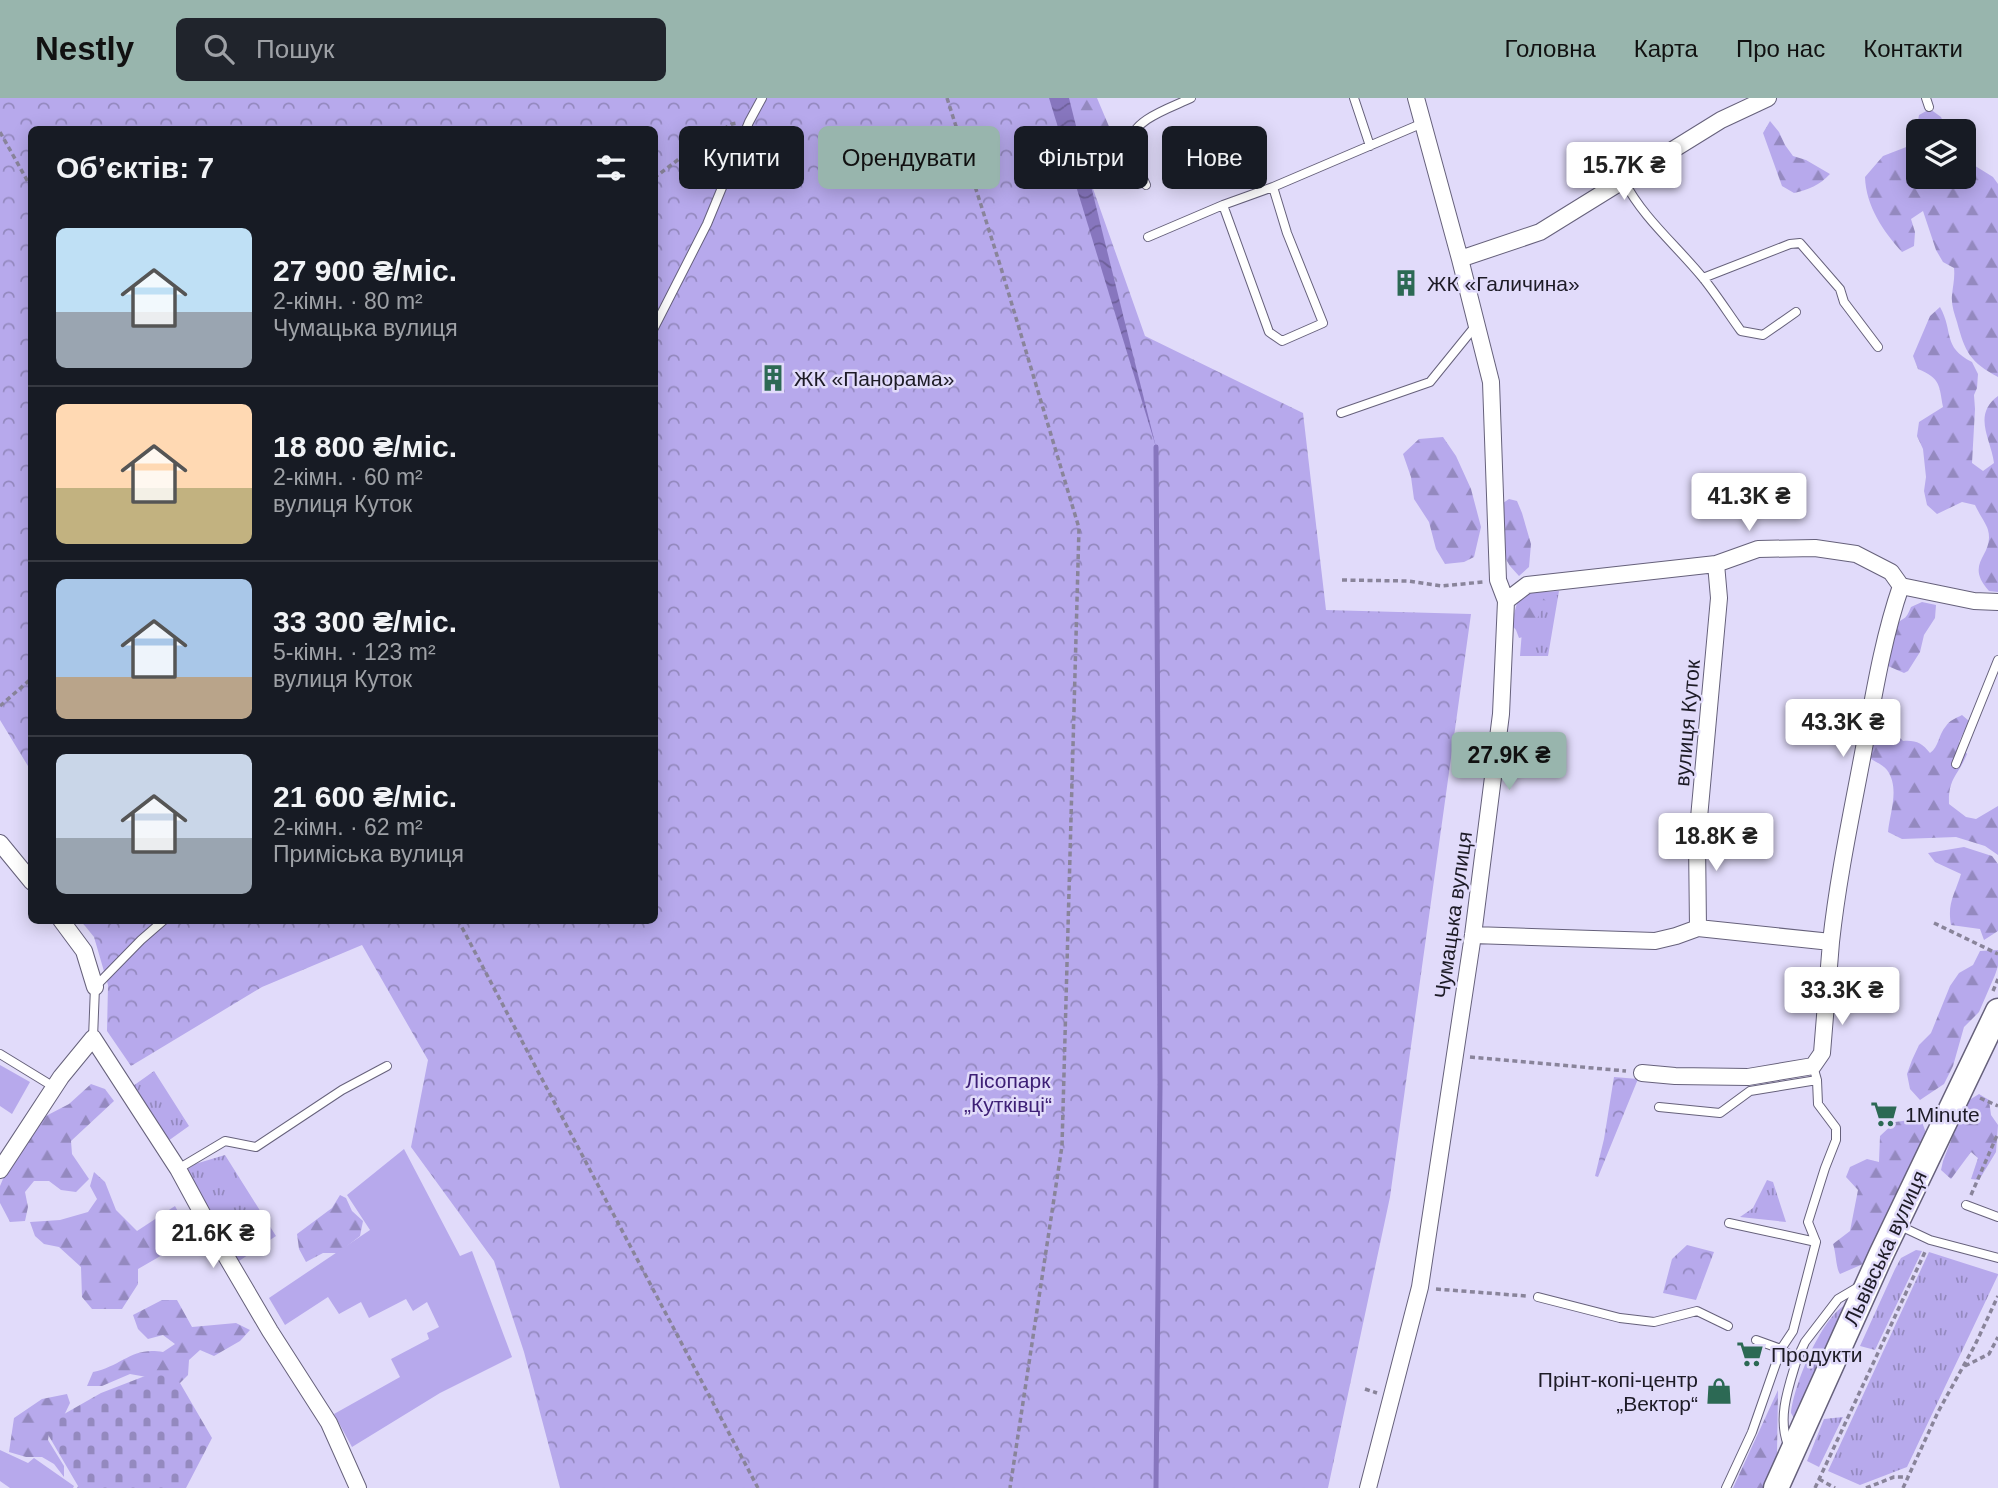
<!DOCTYPE html>
<html lang="uk">
<meta charset="utf-8">
<style>
:root{--surface:#171b24;--page:#20242c;--text:#f1f3f6;--muted:#9ea1a6;--line:#363941;--accent:#98b5ad}
body{margin:0;font-family:Helvetica,sans-serif;background:var(--page);color:var(--text);height:100vh;display:flex;flex-direction:column;font-size:26px;white-space:nowrap}
*{box-sizing:border-box;margin:0}
p{font-size:23px;color:var(--muted)}
.icon{flex:none;width:38px;height:38px;fill:none;stroke:currentColor;stroke-width:2;stroke-linecap:round;stroke-linejoin:round}
.map{position:relative;flex:1;overflow:hidden}
.panel{position:absolute;left:28px;top:28px;width:630px;height:798px;display:flex;flex-direction:column;background:var(--surface);border-radius:10px;box-shadow:0 4px 18px #0003}
.panel>*{flex:none}
.guide{position:absolute;left:679px;top:28px;width:665px;height:63px;display:flex;gap:14px}
.buttons{position:absolute;left:1906px;top:21px;display:grid;gap:14px}
.buttons a{display:grid;place-items:center;width:70px;height:70px;border-radius:10px;background:var(--surface);box-shadow:0 4px 18px #0003;font-size:35px}
.price{position:absolute;translate:-50% -60px;padding:0 16px;border-radius:7px;background:#fff;color:#222;font-size:23px;line-height:46px;filter:drop-shadow(0 2px 4px #0008)}
.price::after{content:'';position:absolute;left:50%;top:42px;width:21px;height:16px;margin-left:-10px;background:inherit;clip-path:polygon(0 0,100% 0,50% 100%)}
.price.selected{background:var(--accent);color:#111}
ul{padding:0;list-style:none}
li{display:flex;align-items:center;gap:21px;height:175px;padding:0 28px}
li+li{border-top:2px solid var(--line)}
li span{display:grid;place-items:center;flex:none;width:196px;height:140px;border-radius:10px;color:#555}
li>.icon{margin-inline-start:auto}
span .icon{width:84px;height:84px;fill:#fffc;stroke-width:1}
li b{font-size:30px}
h2{display:flex;justify-content:space-between;align-items:center;height:84px;padding:0 28px;font-size:30px}
.tag{padding:0 24px;border-radius:10px;background:var(--surface);box-shadow:0 4px 18px #0003;font-size:24px;line-height:63px}
.tag.selected{background:var(--accent);color:#111}
header{display:flex;align-items:center;gap:42px;box-sizing:border-box;height:98px;padding:0 35px;background:var(--accent);color:#111}
header strong{font-size:33px}
nav{display:flex;gap:38px;margin-inline-start:auto;font-size:24px}
.search{width:490px;height:63px;background:var(--page);display:flex;align-items:center;gap:18px;box-sizing:border-box;padding:0 24px;border-radius:10px;color:var(--muted);font-size:26px}
.map>svg:first-child{display:block}
.grass{fill:url(#grass-tufts)}
.forest{fill:url(#forest-firs)}
.cemetery{fill:url(#cemetery-stones)}
.park{fill:url(#park-crowns)}
.garden{fill:#b7a9ec}
.water{fill:url(#water-waves)}
.lines{fill:none;stroke-linecap:round;stroke-linejoin:round}
.stream{stroke:#8776be;stroke-width:5}
.service-casing{stroke:#66617b;stroke-width:10}
.minor-casing{stroke:#66617b;stroke-width:18}
.primary-casing{stroke:#66617b;stroke-width:27}
.path{stroke:#89849a;stroke-width:3.5;stroke-dasharray:5 3.5;stroke-linecap:butt}
.service{stroke:#fff;stroke-width:8}
.minor{stroke:#fff;stroke-width:16}
.primary{stroke:#fff;stroke-width:24}
.labels{text-anchor:middle;dominant-baseline:central;stroke-width:5;stroke-linejoin:round;paint-order:stroke}
.poi-label{font-size:21px;fill:#1d1b26;stroke:#e1dbfa;text-anchor:start}
.street-label{font-size:21px;fill:#1d1b26;stroke:#e1dbfa}
.park-label{font-size:21px;fill:#3e2076;stroke:#e1dbfa}
</style>
<header>
<strong>Nestly</strong>
<div class="search"><svg class="icon" aria-label="search" viewBox="0 0 24 24"><circle cx="10" cy="10" r="6"/><path d="M15 15l6 6"/></svg>Пошук</div>
<nav><a>Головна</a><a>Карта</a><a>Про нас</a><a>Контакти</a></nav>
</header>
<div class="map">
<svg width="1998" height="1390" viewBox="0 0 1998 1390">
<defs>
<pattern id="grass-tufts" width="24" height="20" patternUnits="userSpaceOnUse" patternTransform="scale(1.75)"><rect width="24" height="20" fill="#b7a9ec"/><path d="M3 7l-1-3M5 7V3M7 7l1-3M15 17l-1-3M17 17v-4M19 17l1-3" fill="none" stroke="#9489bf"/></pattern>
<pattern id="forest-firs" width="22" height="20" patternUnits="userSpaceOnUse" patternTransform="scale(1.75)"><rect width="22" height="20" fill="#b7a9ec"/><path d="M5 1l3.5 6h-7zM16 11l3.5 6h-7z" fill="#9489bf"/></pattern>
<pattern id="cemetery-stones" width="16" height="16" patternUnits="userSpaceOnUse" patternTransform="scale(1.75)"><rect width="16" height="16" fill="#b7a9ec"/><path d="M2 7V4a2 2 0 0 1 4 0v3zM10 15v-3a2 2 0 0 1 4 0v3z" fill="#9489bf"/></pattern>
<pattern id="park-crowns" width="20" height="18" patternUnits="userSpaceOnUse" patternTransform="scale(1.75)"><rect width="20" height="18" fill="#b7a9ec"/><path d="M2 6a3 3 0 1 1 6 0M12 15a3 3 0 1 1 6 0" fill="none" stroke="#9489bf"/></pattern>
<pattern id="water-waves" width="16" height="10" patternUnits="userSpaceOnUse" patternTransform="scale(1.75)"><rect width="16" height="10" fill="#8776be"/><path d="M0 5q4-4 8 0t8 0" fill="none" stroke="#6e609a"/></pattern>
</defs>
<rect width="100%" height="100%" fill="#e1dbfa"/>
<path class="grass" d="M1559 493 1548 558H1520L1525 495Z
M154 973 189 1028 168 1043 133 988Z
M225 1057 276 1138 239 1163 185 1073 195 1066Z
M1767 1082 1773 1084 1786 1124 1740 1119 1753 1110Z
M1916 1152 1922 1153 1875 1252 1860 1248 1895 1171 1901 1160Z
M1929 1154 1998 1176V1177L1907 1369 1860 1387 1828 1373Z
M1845 1207 1847 1208 1794 1320 1791 1315C1794 1287 1820 1222 1845 1207Z
M1843 1319 1819 1369 1807 1363 1809 1358 1824 1321Z"/>
<path class="forest" d="M1061 0H1097L1124 64 1120 81 1112 84C1086 66 1071 29 1061 0Z
M1930 11 1941 19 1947 33H1918V79H1964V61L1993 79 1998 86V279C1970 264 1965 254 1957 224 1954 215 1951 206 1952 197 1953 187 1955 180 1954 170L1943 164 1936 152 1923 113 1911 121 1915 134 1914 148 1902 154C1883 133 1866 108 1865 79L1883 58 1914 46 1919 17Z
M1770 23 1779 34 1785 47 1793 58 1806 62 1830 76C1820 87 1808 92 1794 95L1782 88 1763 35Z
M1940 209C1954 234 1942 249 1972 264L1978 276 1977 290 1974 297 1975 311 1972 365 1983 373 1994 365C1991 341 1972 317 1998 298V494L1989 493C1963 464 1995 458 1988 432 1987 427 1978 414 1975 407L1962 404 1937 416 1927 407 1924 393 1926 379 1923 351 1917 338 1919 324 1943 309C1939 287 1941 281 1918 271L1913 258 1930 218Z
M1443 339 1456 358 1471 391 1481 429 1474 459 1464 464 1445 466 1436 451 1429 424 1414 401 1411 379 1403 356 1419 341Z
M1509 401 1517 403 1522 415 1531 446 1529 469 1519 478 1510 468 1501 453 1504 435 1503 405Z
M1531 492 1539 496 1549 506 1542 512 1527 538 1519 540 1516 532 1511 526 1518 502Z
M1922 504 1936 507 1935 520 1924 537 1920 554 1908 573 1904 575 1888 568C1889 556 1889 537 1896 527 1904 518 1905 524 1911 509Z
M1962 617 1969 623 1959 644 1967 656C1958 678 1948 680 1949 706L1966 719 1976 721 1998 708V757L1985 748 1956 739 1902 741 1888 734C1890 714 1900 690 1887 672 1883 667 1874 663 1868 659L1874 623 1884 621 1903 643C1916 642 1922 645 1930 655 1939 649 1938 637 1946 628 1949 623 1956 620 1962 617Z
M1964 749 1992 758 1998 766V833L1984 842 1980 831 1951 827C1947 805 1955 796 1961 776L1935 764 1928 755Z
M1998 852V868L1995 877 1979 914 1964 929 1953 968 1944 986 1920 1002 1910 991 1907 976 1912 962 1919 947 1931 935 1950 888 1959 875 1973 867 1980 853Z
M91 986 105 991 114 1003 71 1043 72 1056 89 1081 76 1094 61 1092 49 1083H34L25 1094 28 1109 25 1123 10 1124 0 1105V1088L8 1069 42 1020 69 1006Z
M1979 996 1989 1002 1991 1017 1998 1027 1996 1054 1979 1082 1971 1081 1978 1060 1971 1054 1951 1081 1941 1072 1943 1063 1966 1004Z
M1910 1022 1922 1024 1926 1035 1863 1166 1840 1176C1836 1171 1836 1154 1833 1146L1850 1133 1858 1092 1846 1079 1850 1069 1867 1061 1879 1064 1880 1038 1895 1024Z
M94 1074 105 1084 116 1112 137 1133 175 1108 182 1121 186 1135 164 1156 138 1171V1186L122 1211H92L82 1199 81 1169 59 1149 44 1146 35 1138 30 1124 60 1122 88 1114 97 1101 90 1088Z
M340 1097 346 1100 352 1113 363 1123 360 1138 338 1155H323L306 1164 299 1151 297 1136 332 1110Z
M162 1202H177L192 1229 236 1225 250 1232 240 1243 214 1258 200 1252 189 1262 188 1277 180 1285 130 1276 102 1288H87L93 1274C122 1268 132 1248 163 1254L175 1246 163 1237 148 1241 138 1231 133 1217Z
M1778 1292 1777 1356 1764 1390H1733Z
M67 1296 70 1305 58 1330 50 1328 48 1342 64 1368V1379L54 1366 42 1359H26L9 1354 14 1320 42 1301Z"/>
<path class="cemetery" d="M158 1273 180 1285 212 1340 186 1390H77L78 1388 43 1328 101 1295Z"/>
<path class="park" d="M0 0H1061L1145 238 1303 315 1326 512 1471 516 1390 1099 1328 1390H560L524 1254 494 1163 411 1049 428 962 362 847 262 889 131 968 107 933 108 887 94 839 81 823 654 822V32H32L31 673 0 622Z
M1614 979 1638 981 1598 1079 1595 1078 1604 1041Z
M1687 1147 1714 1154 1696 1202 1663 1195 1672 1161Z"/>
<path class="garden" d="M0 967 30 984 12 1016 0 1008Z
M404 1051 460 1158 472 1153 512 1259 440 1295 352 1349 334 1316 400 1279 391 1261 429 1241 427 1235 439 1229 427 1204 413 1213 406 1201 369 1220 361 1204 339 1216 328 1199 285 1227 269 1200 370 1132 347 1097Z
M0 1352 28 1365 34 1360 74 1388 73 1390H10L0 1383Z"/>
<path class="water" d="M1049 0H1069L1156 349Z"/>
<g class="lines">
<path class="stream" d="M1156 1390 1160 986 1156 349"/>
<defs>
<path id="service" d="M1354 0 1370 48
M1926 0 1929 9
M1624 83C1643 120 1676 147 1703 180 1716 196 1728 215 1741 233L1763 237 1796 214
M1146 87C1140 74 1132 59 1131 45 1130 22 1173 9 1191 0
M1273 89 1223 107 1269 234 1282 243 1323 225 1287 135 1273 89 1423 25
M1148 139 1223 107
M1703 180 1790 146 1800 145 1840 191 1844 204 1878 249
M654 230 707 126 749 24 762 0
M1341 315 1430 284 1477 226
M1956 666 1998 562
M93 940 95 889 141 842 164 822
M0 956 54 989
M1659 1009 1720 1015 1750 993 1817 982
M178 1071 225 1043 256 1049 342 992 387 968
M1966 1107 1998 1119
M1729 1125 1816 1144
M1898 1127 1930 1142 1998 1160
M1538 1199 1620 1220 1654 1224 1697 1213 1728 1228
M1756 1242 1781 1251 1797 1261 1805 1244 1838 1201 1860 1188
M1788 1347C1777 1319 1789 1288 1797 1261
M1726 1390 1752 1334 1781 1251 1793 1233 1816 1144 1808 1124 1825 1070 1836 1042V1030L1818 1006 1817 982 1813 968"/>
<path id="minor" d="M1460 161 1540 134 1721 22 1768 0
M1506 503 1527 487 1716 466 1758 451 1815 450 1856 456 1891 474 1901 488 1974 503 1998 504
M0 745 32 784
M61 822 84 853 95 889
M1473 837 1655 843 1676 838 1698 830 1697 742 1719 500 1716 466
M1831 844C1838 779 1852 714 1864 650 1874 596 1883 540 1901 488
M1642 975 1675 978 1748 979 1813 968 1822 955 1831 844 1698 830
M0 1072 61 979 93 940 178 1071 216 1141 270 1233 329 1325 358 1390
M1368 1390 1420 1189 1473 837 1501 616 1506 503 1498 482 1491 284 1460 161 1416 0"/>
<path id="primary" d="M1776 1390 1881 1157 1998 913"/>
</defs>
<use href="#service" class="service-casing"/>
<use href="#minor" class="minor-casing"/>
<use href="#primary" class="primary-casing"/>
<path class="path" d="M947 0 1001 170 1079 430 1062 1048 1010 1390
M0 34 32 91
M654 80 696 48 732 26 737 25
M1342 482 1408 483 1442 488 1483 484
M0 608 32 580
M458 822 758 1390
M1934 825 1998 856
M1993 893 1998 881
M1470 959 1626 973
M1980 1000 1998 1008
M1971 1097 1998 1035
M1436 1191 1526 1198
M1965 1268 1989 1256 1998 1239
M1365 1291 1377 1295
M1819 1381 1835 1390
M1815 1390 1925 1154
M1866 1390 1894 1379H1908
M1903 1390 1938 1314 1975 1247 1998 1198"/>
<use href="#service" class="service"/>
<use href="#minor" class="minor"/>
<use href="#primary" class="primary"/>
</g>
<defs>
<symbol id="building-bare" viewBox="-9 -9 18 18"><path d="M-4-6H4V6H1V3H-1V6H-4ZM-2.5-4.3h1.7v1.8h-1.7ZM.8-4.3h1.7v1.8H.8ZM-2.5-1h1.7V.8h-1.7ZM.8-1h1.7V.8H.8Z" fill="#2c6954" stroke="#e1dbfa" stroke-width="2.5" paint-order="stroke"/></symbol>
<symbol id="supermarket-bare" viewBox="-9 -9 18 18"><path d="M-6-5.5h2.5l.6 2H6L4.5 2H-2.5L-4.4-4H-6ZM-1.5 3.2a1.3 1.3 0 1 0 .1 0ZM3 3.2a1.3 1.3 0 1 0 .1 0Z" fill="#2c6954" stroke="#e1dbfa" stroke-width="2.5" paint-order="stroke"/></symbol>
<symbol id="shop-bare" viewBox="-9 -9 18 18"><path d="M-5-2.5h2.3a2.7 3.5 0 0 1 5.4 0H5L5.5 6h-11ZM-1.5-2.5h3a1.5 2.3 0 0 0-3 0Z" fill="#2c6954" stroke="#e1dbfa" stroke-width="2.5" paint-order="stroke"/></symbol>
</defs>
<g fill-rule="evenodd">
<use href="#building-bare" x="1387" y="166" width="38" height="38"/>
<use href="#building-bare" x="754" y="261" width="38" height="38"/>
<use href="#supermarket-bare" x="1865" y="997" width="38" height="38"/>
<use href="#supermarket-bare" x="1731" y="1237" width="38" height="38"/>
<use href="#shop-bare" x="1700" y="1274" width="38" height="38"/>
</g>
<g class="labels">
<g class="poi-label">
<text x="1427" y="185">ЖК «Галичина»</text>
<text x="794" y="280">ЖК «Панорама»</text>
<text x="1905" y="1016">1Minute</text>
<text x="1771" y="1256">Продукти</text>
<text x="1698" y="1281" text-anchor="end">Прінт-копі-центр<tspan x="1698" dy="24">„Вектор“</tspan></text>
</g>
<g class="street-label">
<text transform="translate(1687 625) rotate(-85)">вулиця Куток</text>
<text transform="translate(1453 817) rotate(-82)">Чумацька вулиця</text>
<text transform="translate(1885 1150) rotate(-65)">Львівська вулиця</text>
</g>
<g class="park-label">
<text x="1008" y="982">Лісопарк<tspan x="1008" dy="24">„Кутківці“</tspan></text>
</g>
</g>
</svg>
<div class="buttons">
<a><svg class="icon" aria-label="layers" viewBox="0 0 24 24"><path d="M12 4l9 5-9 5-9-5zM3 14l9 5 9-5"/></svg></a>
</div>
<b class="price" style="left:1624px;top:104px">15.7K ₴</b>
<b class="price" style="left:1749px;top:435px">41.3K ₴</b>
<b class="price" style="left:1843px;top:661px">43.3K ₴</b>
<b class="price selected" style="left:1509px;top:694px">27.9K ₴</b>
<b class="price" style="left:1716px;top:775px">18.8K ₴</b>
<b class="price" style="left:1842px;top:929px">33.3K ₴</b>
<b class="price" style="left:213px;top:1172px">21.6K ₴</b>
<div class="guide">
<a class="tag">Купити</a>
<a class="tag selected">Орендувати</a>
<a class="tag">Фільтри</a>
<a class="tag">Нове</a>
</div>
<section class="panel">
<h2>Об’єктів: 7<svg class="icon" aria-label="filters" viewBox="0 0 24 24"><path d="M4 7h16M4 17h16"/><circle cx="9" cy="7" r="2"/><circle cx="15" cy="17" r="2"/></svg></h2>
<ul>
<li><span style="background:linear-gradient(#bfe0f5 60%,#9aa5b1 0)"><svg class="icon" aria-label="home" viewBox="0 0 24 24"><path d="M3 11l9-7 9 7M6 9v11h12V9"/></svg></span><div><b>27 900 ₴/міс.</b><p>2-кімн. · 80 m²</p><p>Чумацька вулиця</p></div></li>
<li><span style="background:linear-gradient(#ffd9b3 60%,#c2b280 0)"><svg class="icon" aria-label="home" viewBox="0 0 24 24"><path d="M3 11l9-7 9 7M6 9v11h12V9"/></svg></span><div><b>18 800 ₴/міс.</b><p>2-кімн. · 60 m²</p><p>вулиця Куток</p></div></li>
<li><span style="background:linear-gradient(#a9c7e8 70%,#b9a48a 0)"><svg class="icon" aria-label="home" viewBox="0 0 24 24"><path d="M3 11l9-7 9 7M6 9v11h12V9"/></svg></span><div><b>33 300 ₴/міс.</b><p>5-кімн. · 123 m²</p><p>вулиця Куток</p></div></li>
<li><span style="background:linear-gradient(#c9d6e8 60%,#9aa5b1 0)"><svg class="icon" aria-label="home" viewBox="0 0 24 24"><path d="M3 11l9-7 9 7M6 9v11h12V9"/></svg></span><div><b>21 600 ₴/міс.</b><p>2-кімн. · 62 m²</p><p>Приміська вулиця</p></div></li>
</ul>
</section>
</div>
